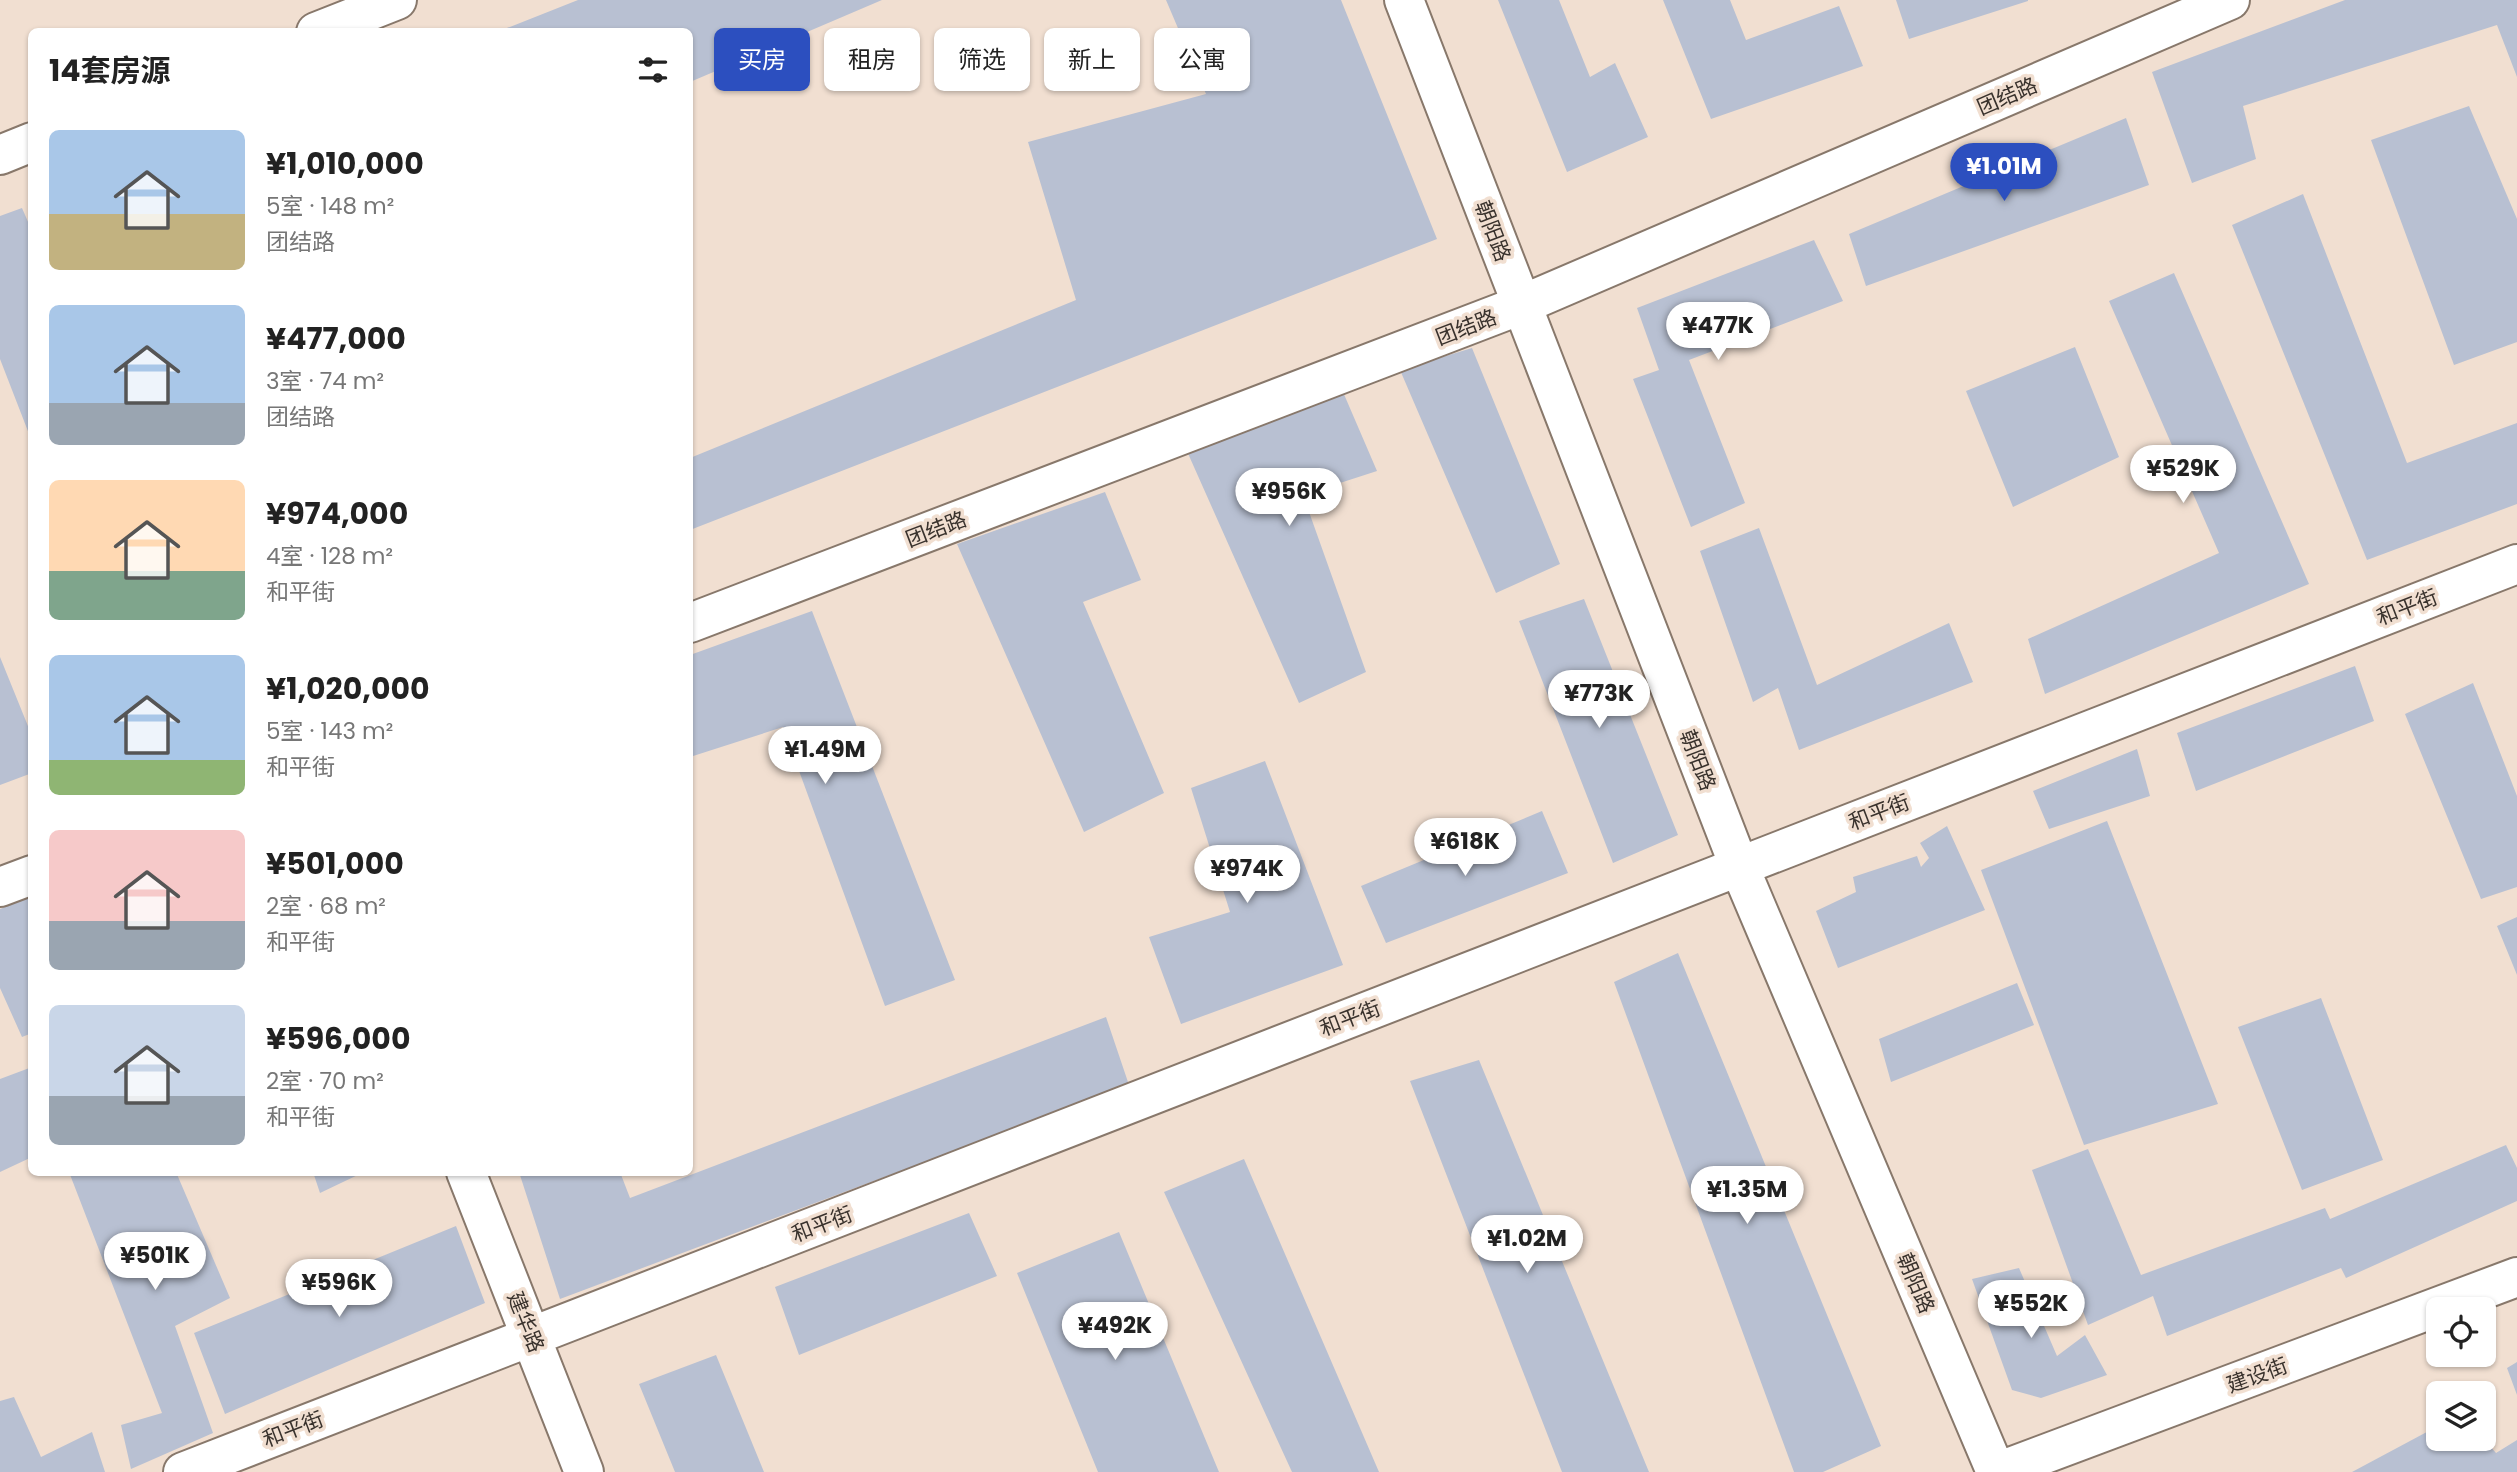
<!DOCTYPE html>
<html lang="zh">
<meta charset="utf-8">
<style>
:root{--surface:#fff;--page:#f2f2f2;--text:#222;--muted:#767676;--accent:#2c4fbf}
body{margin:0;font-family:Poppins,"Noto Sans SC",sans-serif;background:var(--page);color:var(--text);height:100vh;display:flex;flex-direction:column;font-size:26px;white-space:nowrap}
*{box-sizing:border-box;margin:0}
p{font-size:23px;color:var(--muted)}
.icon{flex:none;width:38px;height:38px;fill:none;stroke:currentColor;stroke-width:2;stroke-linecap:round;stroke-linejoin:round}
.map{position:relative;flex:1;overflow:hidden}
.drawer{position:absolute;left:28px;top:28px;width:665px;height:1148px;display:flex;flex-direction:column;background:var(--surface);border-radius:10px;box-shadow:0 2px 5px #0004}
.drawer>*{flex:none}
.guide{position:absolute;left:714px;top:28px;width:665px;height:63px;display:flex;gap:14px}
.controls{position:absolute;left:2426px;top:1297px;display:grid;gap:14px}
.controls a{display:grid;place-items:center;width:70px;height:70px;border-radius:10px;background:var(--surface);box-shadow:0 2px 5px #0004;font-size:35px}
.price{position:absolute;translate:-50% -60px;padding:0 16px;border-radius:24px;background:#fff;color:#222;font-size:23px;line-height:46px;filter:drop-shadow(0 2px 4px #0008)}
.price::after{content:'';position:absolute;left:50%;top:42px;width:21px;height:16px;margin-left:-10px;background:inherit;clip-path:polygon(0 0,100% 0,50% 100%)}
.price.active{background:var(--accent);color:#fff}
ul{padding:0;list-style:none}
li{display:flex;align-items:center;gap:21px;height:175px;padding:0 21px}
li span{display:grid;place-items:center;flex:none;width:196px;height:140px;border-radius:10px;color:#555}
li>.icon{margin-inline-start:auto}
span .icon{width:84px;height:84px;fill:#fffc;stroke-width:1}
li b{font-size:30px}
h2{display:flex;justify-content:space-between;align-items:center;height:84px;padding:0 21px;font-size:30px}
.pill{padding:0 24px;border-radius:10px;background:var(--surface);box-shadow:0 2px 5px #0004;font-size:24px;line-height:63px}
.pill.active{background:var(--accent);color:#fff}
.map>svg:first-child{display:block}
.building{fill:#b8c0d2}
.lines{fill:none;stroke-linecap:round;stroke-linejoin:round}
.minor-casing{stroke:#88786b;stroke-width:42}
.minor{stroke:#fff;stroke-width:38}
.labels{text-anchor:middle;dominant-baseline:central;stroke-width:7;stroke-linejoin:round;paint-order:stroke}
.street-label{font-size:21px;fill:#39322d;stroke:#f1dfd1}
</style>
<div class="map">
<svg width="2517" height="1472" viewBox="0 0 2517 1472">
<rect width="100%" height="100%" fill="#f1dfd1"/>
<path class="building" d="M578 0H882L690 82V32H497Z
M1166 0H1341L1437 239 690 530V458L1076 300 1028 142 1206 94Z
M1498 0H1559L1590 77 1615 63 1648 137 1567 172Z
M1663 0H1730L1746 40 1839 6 1863 66 1711 119Z
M1896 0H2028V1L1909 39Z
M2345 0H2517V77L2497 25 2243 106 2256 159 2192 183 2152 72Z
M2469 106 2517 219V342L2454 365 2371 140Z
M2126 118 2149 185 1866 286 1849 234Z
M2303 194 2407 463 2517 423V504L2367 560 2232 225Z
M22 208 32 231 31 439 0 359V216Z
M1814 240 1843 301 1689 360 1745 503 1691 527 1633 379 1659 370 1637 308Z
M2174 273 2309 584 2045 694 2028 639 2219 553 2109 301Z
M2075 347 2119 457 2013 507 1966 391Z
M1472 348 1560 564 1496 593 1400 370Z
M1340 385 1377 471 1303 495 1366 672 1299 703 1186 449Z
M1105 492 1141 580 1083 602 1164 793 1084 832 957 544Z
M1759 528 1817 685 1949 623 1973 682 1799 750 1778 688 1753 702 1700 551Z
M1584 599 1678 835 1613 863 1519 621Z
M812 611 955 980 885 1006 783 727 690 757V655Z
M0 657 32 736V773L0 785Z
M2355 666 2374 721 2196 791 2177 733Z
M2473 683 2517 796V887L2481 899 2405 714Z
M2137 749 2150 796 2049 829 2033 791Z
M1265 761 1343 965 1181 1024 1149 937 1230 912 1191 788Z
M1542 811 1568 873 1386 943 1361 886Z
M2107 821 2218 1104 2084 1145 1981 870Z
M1947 826 1985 910 1838 968 1816 911 1856 892 1853 877 1917 856 1921 867 1929 858 1920 843Z
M32 896V1033L22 1037 0 988V909Z
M2517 917V975L2497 926Z
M1678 953 1881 1446 1823 1472H1794L1614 982Z
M2017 983 2034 1025 1891 1082 1879 1039Z
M2321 998 2383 1160 2302 1190 2238 1027Z
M1106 1017 1129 1085 560 1299 519 1172H620L630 1198Z
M1479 1060 1649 1472H1562L1410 1081Z
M32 1067V1157L0 1172V1079Z
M2506 1145 2517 1168V1201L2346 1278 2341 1268 2167 1336 2153 1296 2088 1325 2032 1170 2088 1149 2141 1275 2325 1208 2330 1219Z
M1244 1159 1379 1472H1292L1164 1192Z
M69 1172H176L230 1298 175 1326 213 1433 131 1469 121 1425 162 1413Z
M313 1172H364L320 1193Z
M969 1213 997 1276 799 1355 775 1287Z
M456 1226 485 1303 225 1414 194 1333Z
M1119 1232 1219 1472H1098L1017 1273Z
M2019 1268 2057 1356 2085 1335 2107 1375 2041 1398 2012 1390 1972 1279Z
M716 1355 764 1472H675L639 1384Z
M2517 1362V1395L2507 1368Z
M14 1397 41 1457 92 1432 105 1472H0V1401Z
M2438 1426V1438H2483L2496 1453 2517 1440V1472H2352Z"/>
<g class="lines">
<defs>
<path id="minor" d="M1404 0 1739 866 1996 1472
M316 32 397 0
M0 155 32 142
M690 623 1521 305 2230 0
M0 887 32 875
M466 1172 584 1472
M183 1472 2517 564
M1997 1472 2517 1277"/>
</defs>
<use href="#minor" class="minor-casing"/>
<use href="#minor" class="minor"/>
</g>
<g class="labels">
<g class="street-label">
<text transform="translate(2007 96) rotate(-23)">团结路</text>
<text transform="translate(1493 231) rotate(69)">朝阳路</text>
<text transform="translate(1466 327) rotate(-21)">团结路</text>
<text transform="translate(936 529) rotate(-21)">团结路</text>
<text transform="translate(2407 607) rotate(-21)">和平街</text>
<text transform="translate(1698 760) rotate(69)">朝阳路</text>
<text transform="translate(1879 812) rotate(-21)">和平街</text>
<text transform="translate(1350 1018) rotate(-21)">和平街</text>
<text transform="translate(822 1224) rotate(-21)">和平街</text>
<text transform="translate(1916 1283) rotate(67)">朝阳路</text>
<text transform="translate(526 1322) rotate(68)">建华路</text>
<text transform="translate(2257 1375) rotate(-20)">建设街</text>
<text transform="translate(293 1429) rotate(-21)">和平街</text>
</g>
</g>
</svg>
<div class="controls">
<a><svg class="icon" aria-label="locate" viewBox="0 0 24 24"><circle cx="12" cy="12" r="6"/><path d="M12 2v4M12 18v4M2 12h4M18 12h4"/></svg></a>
<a><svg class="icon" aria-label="layers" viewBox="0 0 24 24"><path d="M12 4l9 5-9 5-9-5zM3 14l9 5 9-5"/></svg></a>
</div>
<b class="price active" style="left:2004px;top:203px">¥1.01M</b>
<b class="price" style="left:1718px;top:362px">¥477K</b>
<b class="price" style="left:2183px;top:505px">¥529K</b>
<b class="price" style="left:1289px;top:528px">¥956K</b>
<b class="price" style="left:1599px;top:730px">¥773K</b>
<b class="price" style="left:825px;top:786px">¥1.49M</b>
<b class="price" style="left:1465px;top:878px">¥618K</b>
<b class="price" style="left:1247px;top:905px">¥974K</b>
<b class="price" style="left:1747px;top:1226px">¥1.35M</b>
<b class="price" style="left:1527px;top:1275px">¥1.02M</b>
<b class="price" style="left:155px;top:1292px">¥501K</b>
<b class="price" style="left:339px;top:1319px">¥596K</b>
<b class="price" style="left:2031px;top:1340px">¥552K</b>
<b class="price" style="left:1115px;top:1362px">¥492K</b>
<div class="guide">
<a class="pill active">买房</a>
<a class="pill">租房</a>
<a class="pill">筛选</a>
<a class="pill">新上</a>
<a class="pill">公寓</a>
</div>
<section class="drawer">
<h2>14套房源<svg class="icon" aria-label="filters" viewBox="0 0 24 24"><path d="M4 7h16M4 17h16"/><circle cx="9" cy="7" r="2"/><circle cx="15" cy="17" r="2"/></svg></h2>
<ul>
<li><span style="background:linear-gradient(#a9c7e8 60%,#c2b280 0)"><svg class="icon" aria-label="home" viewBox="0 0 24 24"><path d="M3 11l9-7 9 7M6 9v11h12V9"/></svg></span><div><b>¥1,010,000</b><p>5室 · 148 m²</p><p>团结路</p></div></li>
<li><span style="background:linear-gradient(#a9c7e8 70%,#9aa5b1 0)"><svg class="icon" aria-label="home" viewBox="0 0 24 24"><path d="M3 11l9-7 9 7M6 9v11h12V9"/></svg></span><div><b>¥477,000</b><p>3室 · 74 m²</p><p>团结路</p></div></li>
<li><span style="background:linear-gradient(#ffd9b3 65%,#7fa58c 0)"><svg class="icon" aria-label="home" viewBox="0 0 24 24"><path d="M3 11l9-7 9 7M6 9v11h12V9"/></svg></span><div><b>¥974,000</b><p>4室 · 128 m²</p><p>和平街</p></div></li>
<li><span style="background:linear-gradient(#a9c7e8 75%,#8fb573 0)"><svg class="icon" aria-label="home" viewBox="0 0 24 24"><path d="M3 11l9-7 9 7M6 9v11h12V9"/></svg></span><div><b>¥1,020,000</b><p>5室 · 143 m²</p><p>和平街</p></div></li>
<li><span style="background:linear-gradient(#f6c9c9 65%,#9aa5b1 0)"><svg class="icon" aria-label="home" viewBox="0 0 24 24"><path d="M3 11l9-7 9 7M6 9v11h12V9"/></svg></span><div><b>¥501,000</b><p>2室 · 68 m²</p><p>和平街</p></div></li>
<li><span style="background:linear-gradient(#c9d6e8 65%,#9aa5b1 0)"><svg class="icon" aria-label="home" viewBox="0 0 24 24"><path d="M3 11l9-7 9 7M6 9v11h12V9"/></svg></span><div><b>¥596,000</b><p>2室 · 70 m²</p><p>和平街</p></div></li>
</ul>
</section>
</div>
